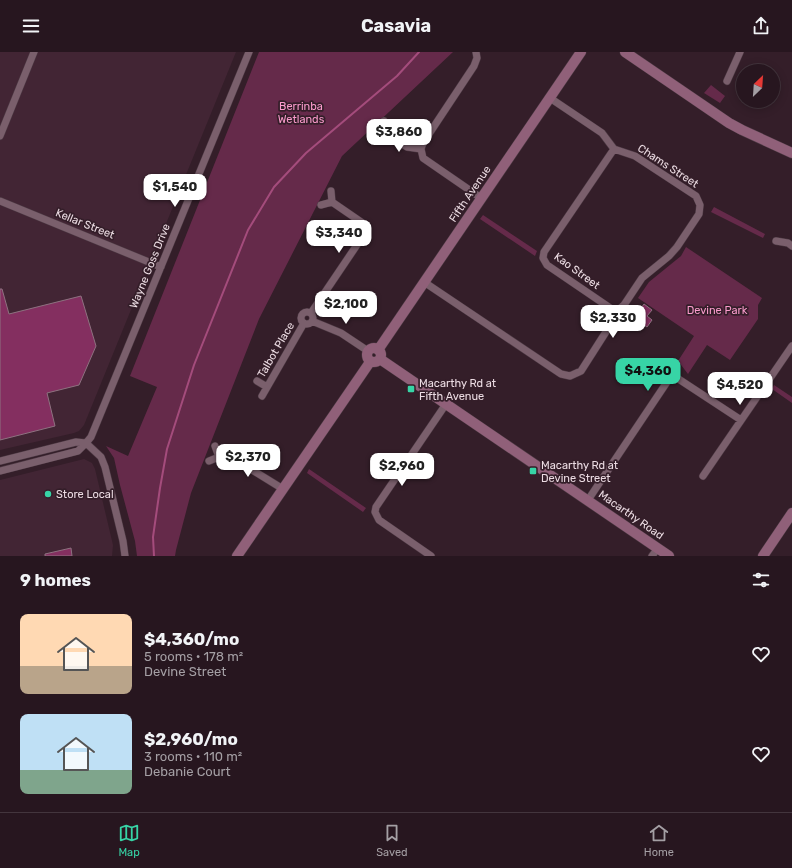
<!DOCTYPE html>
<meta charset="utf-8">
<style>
:root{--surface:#27161f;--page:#2f1f28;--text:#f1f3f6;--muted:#a49fa4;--line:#43353d;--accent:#37d4a6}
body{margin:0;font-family:Rubik,sans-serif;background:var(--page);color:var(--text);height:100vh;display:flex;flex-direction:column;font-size:15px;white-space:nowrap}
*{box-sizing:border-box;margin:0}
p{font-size:13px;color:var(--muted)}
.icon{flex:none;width:22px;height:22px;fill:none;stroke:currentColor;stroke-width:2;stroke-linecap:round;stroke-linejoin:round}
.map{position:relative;height:504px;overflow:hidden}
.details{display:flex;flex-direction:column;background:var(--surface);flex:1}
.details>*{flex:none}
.needle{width:26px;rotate:25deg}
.controls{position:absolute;left:736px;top:12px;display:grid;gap:8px}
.controls a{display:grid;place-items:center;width:44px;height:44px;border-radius:50%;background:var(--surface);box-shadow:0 2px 10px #0003,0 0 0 1px var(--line);font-size:20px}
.price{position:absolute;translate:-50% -34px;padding:0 9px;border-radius:8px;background:#fff;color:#222;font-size:13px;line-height:26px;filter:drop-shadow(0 1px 2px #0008)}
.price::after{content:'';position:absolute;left:50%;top:24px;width:12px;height:9px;margin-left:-6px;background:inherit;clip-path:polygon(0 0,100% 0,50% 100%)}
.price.on{background:var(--accent);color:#111}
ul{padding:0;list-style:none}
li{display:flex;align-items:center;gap:12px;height:100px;padding:0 20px}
li span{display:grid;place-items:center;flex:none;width:112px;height:80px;border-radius:8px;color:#555}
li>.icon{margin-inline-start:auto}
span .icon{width:48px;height:48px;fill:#fffc;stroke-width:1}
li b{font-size:17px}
h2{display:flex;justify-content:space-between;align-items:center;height:48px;padding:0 20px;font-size:17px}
header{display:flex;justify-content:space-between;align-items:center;height:52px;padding:0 20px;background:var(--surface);font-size:18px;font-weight:700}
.dock{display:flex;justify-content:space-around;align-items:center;height:56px;border-top:1px solid var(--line);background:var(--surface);font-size:11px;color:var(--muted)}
.dock a{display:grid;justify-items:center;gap:2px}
.dock .on{color:var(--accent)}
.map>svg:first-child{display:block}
.built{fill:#422534}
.green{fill:#652a4a}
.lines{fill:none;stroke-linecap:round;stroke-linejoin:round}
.stream{stroke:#a44c7c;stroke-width:2}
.building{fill:#842f60;stroke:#8e7280}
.street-casing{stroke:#4d3a44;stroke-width:8}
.secondary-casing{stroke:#4d3a44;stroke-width:11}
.street{stroke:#7a5f6c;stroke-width:7}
.secondary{stroke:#906079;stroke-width:10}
.poi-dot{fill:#37d4a6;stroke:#341e29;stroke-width:1.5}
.labels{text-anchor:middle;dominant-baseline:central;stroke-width:3.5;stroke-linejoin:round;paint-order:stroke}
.park-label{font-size:11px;fill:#fb9ccd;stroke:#341e29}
.street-label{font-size:11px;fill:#ecdce3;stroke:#341e29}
.poi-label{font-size:11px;fill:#ecdce3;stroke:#341e29;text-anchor:start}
</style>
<header><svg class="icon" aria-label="menu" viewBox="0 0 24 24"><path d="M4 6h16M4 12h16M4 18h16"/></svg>Casavia<svg class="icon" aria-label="share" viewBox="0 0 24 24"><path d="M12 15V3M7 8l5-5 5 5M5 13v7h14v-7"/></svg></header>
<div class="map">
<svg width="792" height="504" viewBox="0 0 792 504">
<rect width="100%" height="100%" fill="#341e29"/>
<path class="built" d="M0 0H236L84 373 79 379 74 381 0 398Z
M84 407 92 411 95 417 113 493 112 504H0V428Z"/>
<path class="green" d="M259 0H453L342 104 259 267 191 441 176 498 175 504H137L135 489 120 433 114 406 106 394 128 404 157 335 130 324Z
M711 33 725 44 720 51 704 41Z
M714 155 765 182 763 186 711 160Z
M483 163 537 199 535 204 480 167Z
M686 195 762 246 758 253V267L730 308 707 293 688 322 678 309 694 284 638 246 649 230 681 204Z
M774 333 792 345V351L772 337Z
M309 417 366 456 363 460 307 421Z"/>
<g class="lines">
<path class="stream" d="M154 504 153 485 160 436 167 397 194 313 248 178 274 135 306 101 397 24 419 0"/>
</g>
<path class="building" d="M0 237H2L9 262 81 244 96 294 79 333 47 341 55 374 0 388Z
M644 252 652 258 647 264 652 268 647 275 634 266Z
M71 496 72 504H45V502Z"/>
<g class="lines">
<defs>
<path id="street" d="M476 0 477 6 474 14 423 91 421 97 423 106 481 146
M727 29 740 0
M550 46 602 81 614 97 635 104 696 144 700 153 699 162 677 195 669 204 642 226 624 253 616 260
M386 81 407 95 421 97
M0 84 34 0
M375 84 386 81 384 69
M0 149 161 215
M321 153 332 150 331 139
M776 189 788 191 792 194
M424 230 561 322 570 324 581 319 611 272 616 260 547 213 543 206 544 200 614 97
M301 266a6 6 0 1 1 12 0a6 6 0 1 1-12 0Z
M311 261 365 181 366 176 364 172 332 150
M312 269 341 281 368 299
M257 329 267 335
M262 344 304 271
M86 391 101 405 105 415 123 489 125 504
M219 405 244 413 283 437
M0 409 76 390 86 391
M209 409 219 405 215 394
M0 419 78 399 86 391 91 385 249 0
M703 424 792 294
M588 448 667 330 672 326H677L741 368
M431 504 379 468 375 460 376 455 446 352
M652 504 658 496"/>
<path id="secondary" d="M625 0 729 71 742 78 792 101
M367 303a7 7 0 1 1 14 0a7 7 0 1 1-14 0Z
M378 298 581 0
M380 307 669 504
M237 504 370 310
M763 504 792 461"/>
</defs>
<use href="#street" class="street-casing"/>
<use href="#secondary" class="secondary-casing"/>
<use href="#street" class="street"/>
<use href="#secondary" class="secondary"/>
</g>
<g class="poi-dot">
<rect x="407" y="333" width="8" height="8" rx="2"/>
<rect x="529" y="415" width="8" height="8" rx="2"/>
<circle cx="48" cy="442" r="4"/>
</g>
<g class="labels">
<g class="park-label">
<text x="301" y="54">Berrinba<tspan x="301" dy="13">Wetlands</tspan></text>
<text x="717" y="258">Devine Park</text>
</g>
<g class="street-label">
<text transform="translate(668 114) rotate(33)">Chams Street</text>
<text transform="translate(470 142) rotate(-56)">Fifth Avenue</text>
<text transform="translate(85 172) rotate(22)">Kellar Street</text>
<text transform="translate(150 214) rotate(-68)">Wayne Goss Drive</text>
<text transform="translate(577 219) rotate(36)">Kao Street</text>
<text transform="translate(276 298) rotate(-60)">Talbot Place</text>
<text transform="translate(631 463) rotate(35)">Macarthy Road</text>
</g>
<g class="poi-label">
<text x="419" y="331">Macarthy Rd at<tspan x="419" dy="13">Fifth Avenue</tspan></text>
<text x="541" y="413">Macarthy Rd at<tspan x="541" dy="13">Devine Street</tspan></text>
<text x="56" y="442">Store Local</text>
</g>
</g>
</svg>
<div class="controls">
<a><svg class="needle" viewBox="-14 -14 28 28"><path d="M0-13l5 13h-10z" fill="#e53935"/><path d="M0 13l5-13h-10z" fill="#a49fa4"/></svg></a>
</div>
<b class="price" style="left:399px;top:101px">$3,860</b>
<b class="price" style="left:175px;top:156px">$1,540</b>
<b class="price" style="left:339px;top:202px">$3,340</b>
<b class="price" style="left:346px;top:273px">$2,100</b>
<b class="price" style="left:613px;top:287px">$2,330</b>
<b class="price on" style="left:648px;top:340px">$4,360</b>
<b class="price" style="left:740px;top:354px">$4,520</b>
<b class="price" style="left:248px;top:426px">$2,370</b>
<b class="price" style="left:402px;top:435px">$2,960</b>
</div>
<section class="details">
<h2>9 homes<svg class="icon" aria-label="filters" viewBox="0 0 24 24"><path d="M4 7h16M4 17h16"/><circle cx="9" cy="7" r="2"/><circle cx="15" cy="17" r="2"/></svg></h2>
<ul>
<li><span style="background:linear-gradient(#ffd9b3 65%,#b9a48a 0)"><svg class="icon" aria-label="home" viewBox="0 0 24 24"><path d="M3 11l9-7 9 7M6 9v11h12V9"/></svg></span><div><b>$4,360/mo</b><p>5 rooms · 178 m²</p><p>Devine Street</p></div><svg class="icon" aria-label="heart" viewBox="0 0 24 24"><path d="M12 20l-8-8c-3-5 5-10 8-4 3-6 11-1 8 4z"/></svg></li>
<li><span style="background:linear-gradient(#bfe0f5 70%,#7fa58c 0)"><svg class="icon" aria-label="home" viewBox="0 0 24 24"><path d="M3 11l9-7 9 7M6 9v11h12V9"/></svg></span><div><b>$2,960/mo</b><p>3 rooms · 110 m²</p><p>Debanie Court</p></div><svg class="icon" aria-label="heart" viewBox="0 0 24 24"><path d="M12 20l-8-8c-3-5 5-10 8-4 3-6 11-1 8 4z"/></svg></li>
</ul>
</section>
<nav class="dock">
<a class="on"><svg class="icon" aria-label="map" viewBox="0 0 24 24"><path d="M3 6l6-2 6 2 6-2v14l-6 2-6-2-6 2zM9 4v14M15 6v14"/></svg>Map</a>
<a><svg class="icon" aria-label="saved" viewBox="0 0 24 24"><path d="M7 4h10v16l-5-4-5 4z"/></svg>Saved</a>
<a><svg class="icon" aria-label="home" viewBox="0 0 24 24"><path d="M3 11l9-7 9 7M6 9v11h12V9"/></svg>Home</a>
</nav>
